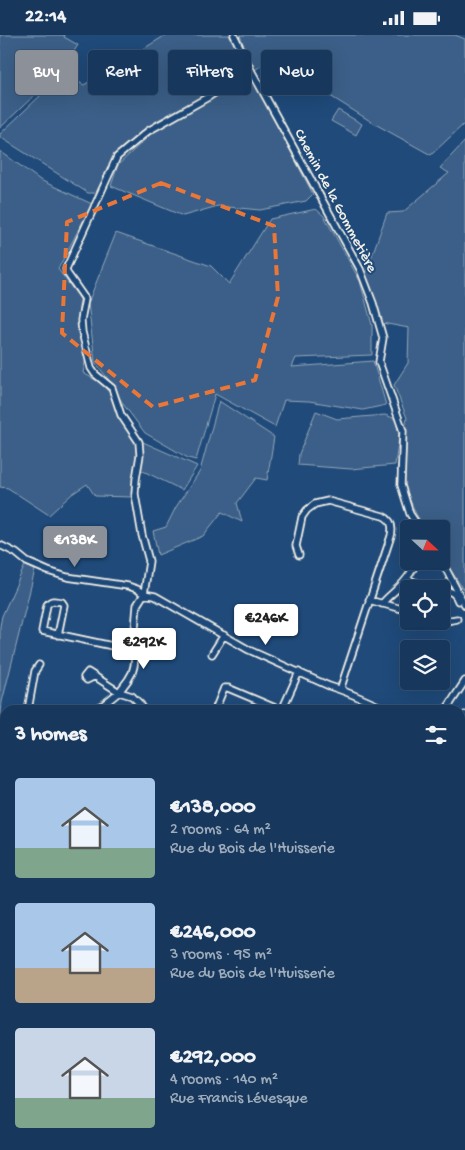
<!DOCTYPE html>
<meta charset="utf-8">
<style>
:root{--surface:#17385c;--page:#244365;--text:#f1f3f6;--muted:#9eacbb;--line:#365272;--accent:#8c9099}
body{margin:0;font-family:"Gochi Hand",sans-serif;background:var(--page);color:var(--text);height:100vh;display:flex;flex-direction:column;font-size:19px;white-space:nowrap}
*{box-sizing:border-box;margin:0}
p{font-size:16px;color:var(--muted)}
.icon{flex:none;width:28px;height:28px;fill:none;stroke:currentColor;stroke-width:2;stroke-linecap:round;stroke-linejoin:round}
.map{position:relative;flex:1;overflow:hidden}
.drawer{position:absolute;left:0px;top:670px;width:465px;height:445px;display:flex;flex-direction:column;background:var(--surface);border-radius:15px 15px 0 0;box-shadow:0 5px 20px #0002,0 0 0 1px var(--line)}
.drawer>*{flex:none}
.top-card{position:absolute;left:15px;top:15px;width:435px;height:45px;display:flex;gap:10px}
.needle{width:32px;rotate:112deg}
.buttons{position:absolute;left:400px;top:485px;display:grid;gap:10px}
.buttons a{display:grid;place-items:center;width:50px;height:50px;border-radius:5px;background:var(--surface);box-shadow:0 5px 20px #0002,0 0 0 1px var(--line);font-size:25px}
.price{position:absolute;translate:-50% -42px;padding:0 11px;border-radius:5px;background:#fff;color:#222;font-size:16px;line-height:32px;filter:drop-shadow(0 1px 2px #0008)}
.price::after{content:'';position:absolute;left:50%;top:30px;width:15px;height:11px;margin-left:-8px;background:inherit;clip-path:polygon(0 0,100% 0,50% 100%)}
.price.current{background:var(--accent);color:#fff}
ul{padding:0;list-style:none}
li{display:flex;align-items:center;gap:15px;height:125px;padding:0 15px}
li span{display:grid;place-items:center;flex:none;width:140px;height:100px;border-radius:5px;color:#555}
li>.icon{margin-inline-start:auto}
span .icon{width:60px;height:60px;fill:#fffc;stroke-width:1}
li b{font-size:21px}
h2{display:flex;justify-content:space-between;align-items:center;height:60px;padding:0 15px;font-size:21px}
.pill{padding:0 18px;border-radius:5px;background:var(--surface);box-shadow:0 5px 20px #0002,0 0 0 1px var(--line);font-size:18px;line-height:45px}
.pill.current{background:var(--accent);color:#fff}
.status{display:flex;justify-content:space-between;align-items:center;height:35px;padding:0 25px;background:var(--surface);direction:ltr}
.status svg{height:14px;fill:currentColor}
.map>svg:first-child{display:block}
.green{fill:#3a5f88;stroke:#97a8b8}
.water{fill:#627e9d;stroke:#9cacbb}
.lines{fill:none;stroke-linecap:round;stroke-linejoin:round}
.river{stroke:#627e9d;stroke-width:9}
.minor-casing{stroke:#f4f1e8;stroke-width:9}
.major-casing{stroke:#f4f1e8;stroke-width:11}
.minor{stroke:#1f4a7a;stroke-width:5.5}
.major{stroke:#1f4a7a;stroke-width:8}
.marked{fill:none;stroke:#ea7738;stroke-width:4;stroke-dasharray:10 6;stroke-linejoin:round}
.labels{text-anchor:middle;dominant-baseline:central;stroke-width:4;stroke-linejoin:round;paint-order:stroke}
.street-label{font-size:15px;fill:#f4f1e8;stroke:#1f4a7a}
</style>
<div class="status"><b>22:14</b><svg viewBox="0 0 49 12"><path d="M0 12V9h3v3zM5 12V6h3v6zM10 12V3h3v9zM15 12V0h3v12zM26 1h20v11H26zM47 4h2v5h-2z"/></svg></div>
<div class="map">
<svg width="465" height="1115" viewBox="0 0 465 1115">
<rect width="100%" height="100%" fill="#1f4a7a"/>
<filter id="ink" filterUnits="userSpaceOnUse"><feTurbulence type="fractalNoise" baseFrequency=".02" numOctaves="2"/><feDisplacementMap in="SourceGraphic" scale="10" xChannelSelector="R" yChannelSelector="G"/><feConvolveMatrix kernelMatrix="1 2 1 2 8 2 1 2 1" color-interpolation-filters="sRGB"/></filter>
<g filter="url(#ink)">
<path class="green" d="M0 0H65L64 2 78 10 64 32 0 93Z
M166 0H229L245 31 212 56 156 86 114 121 96 158H88L0 102V99L63 39 84 50Z
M240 0H455L465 4V88L431 120 375 89 271 24 252 37Z
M251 41 293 121 313 159 306 166 260 175 218 171 183 181 111 151 118 130 151 99Z
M338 75 362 89 356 100 331 86Z
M465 106V557L441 520V494H425L416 479 397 435 407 383 394 350 408 328 409 293 382 288 365 240 387 178 403 177 449 138 440 133Z
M0 116 40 145 92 169 58 234 80 264 77 289 86 322 83 338 101 348 113 362 118 380 138 412 133 462 95 461 87 449 72 459 49 480 8 453 0 452Z
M316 174 324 181 360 246 372 290V320L296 323 292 332 373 326 386 370 363 375 309 366 284 365 275 392 215 359 196 425 188 423 145 398 123 369 112 349 95 327 88 268 116 198 211 231 229 249 270 184Z
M219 366 274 402 267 445 256 443 237 468 242 487 222 477 203 501 158 520 153 496 166 492 176 472 200 436Z
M316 376 337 384 385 380 396 384 399 402 395 430 351 434 298 430 299 419Z
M143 407 197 431 182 455 139 434Z
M25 530 35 535 2 667 0 691V591L2 581Z
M0 1015H5V1110H186L190 1115H0Z"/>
<path class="water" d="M0 884 5 887V943L0 940Z
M460 995 465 996V1049L460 1050Z"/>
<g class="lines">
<path class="river" d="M238 1110 240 1115"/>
<defs>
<path id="minor" d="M234 0 252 37 360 234 373 268 383 303 379 327 403 396 401 450 410 479 420 494
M0 510 16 518 27 527 48 536 67 542 128 551 137 554 144 559 155 561 249 615 329 651C349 657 368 666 387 675
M299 520 296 511 302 482 307 475 315 469 328 466 383 481C392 485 393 492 391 501L341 652 343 655
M441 525 465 570
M407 544 414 547 439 554
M441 554C451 557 454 556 458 566
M369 565 409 576
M382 569C386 563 392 559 397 554 406 546 412 537 417 526
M441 585 446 586 457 584
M58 600 64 570 62 567C56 566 51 564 47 570L42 596 136 616
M212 619 224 600
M95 641 87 645 84 642 88 637 119 657 132 661 141 670 143 675
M28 675 35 636 39 630
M92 675 103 670 119 657 128 645 132 638 134 631 136 613 135 594 137 570 144 559 149 526 142 500 135 459 136 444 140 420 139 407 121 380 112 353 95 339 91 333 82 297 81 285 85 264 83 261 67 238 66 234 117 122 148 96 210 61 250 35
M215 675 224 653H228L280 675
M282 675 299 637
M448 675V672L465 646
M0 731 5 733
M460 734 465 733
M0 763 5 770
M460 920H465
M379 1110 380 1115"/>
<path id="major" d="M460 692 465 681
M460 716 465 703
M460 928 465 943
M460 965 465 977"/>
</defs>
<use href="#minor" class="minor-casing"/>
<use href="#major" class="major-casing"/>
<use href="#minor" class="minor"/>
<use href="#major" class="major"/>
</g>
</g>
<path class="marked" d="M161 148 274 191 278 262 255 345 153 372 62 298 67 187Z"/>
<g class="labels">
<g class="street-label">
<text transform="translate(335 166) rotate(62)">Chemin de la Gommetière</text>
</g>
</g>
</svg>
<div class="buttons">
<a><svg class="needle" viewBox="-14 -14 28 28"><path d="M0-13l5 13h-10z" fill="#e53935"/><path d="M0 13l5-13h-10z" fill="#9eacbb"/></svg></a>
<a><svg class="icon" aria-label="locate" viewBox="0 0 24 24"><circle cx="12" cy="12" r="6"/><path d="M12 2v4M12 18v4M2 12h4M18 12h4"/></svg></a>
<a><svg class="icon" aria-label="layers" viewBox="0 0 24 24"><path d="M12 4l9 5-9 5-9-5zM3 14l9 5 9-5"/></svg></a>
</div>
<b class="price current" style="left:75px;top:533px">€138K</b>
<b class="price" style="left:266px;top:611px">€246K</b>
<b class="price" style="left:144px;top:635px">€292K</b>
<div class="top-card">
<a class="pill current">Buy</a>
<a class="pill">Rent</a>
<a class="pill">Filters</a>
<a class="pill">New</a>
</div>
<section class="drawer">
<h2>3 homes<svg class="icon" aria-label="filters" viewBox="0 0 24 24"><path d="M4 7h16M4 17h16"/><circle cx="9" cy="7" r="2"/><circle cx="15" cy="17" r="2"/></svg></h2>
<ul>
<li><span style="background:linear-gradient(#a9c7e8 70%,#7fa58c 0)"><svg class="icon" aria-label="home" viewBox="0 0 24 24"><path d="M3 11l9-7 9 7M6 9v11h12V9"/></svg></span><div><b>€138,000</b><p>2 rooms · 64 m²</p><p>Rue du Bois de l'Huisserie</p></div></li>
<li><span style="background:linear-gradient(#a9c7e8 65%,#b9a48a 0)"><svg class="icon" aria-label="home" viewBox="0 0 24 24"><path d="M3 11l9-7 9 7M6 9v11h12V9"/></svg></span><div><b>€246,000</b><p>3 rooms · 95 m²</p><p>Rue du Bois de l'Huisserie</p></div></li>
<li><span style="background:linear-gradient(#c9d6e8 70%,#7fa58c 0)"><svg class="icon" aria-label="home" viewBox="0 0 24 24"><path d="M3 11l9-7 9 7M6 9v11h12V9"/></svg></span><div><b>€292,000</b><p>4 rooms · 140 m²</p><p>Rue Francis Lévesque</p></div></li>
</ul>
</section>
</div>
